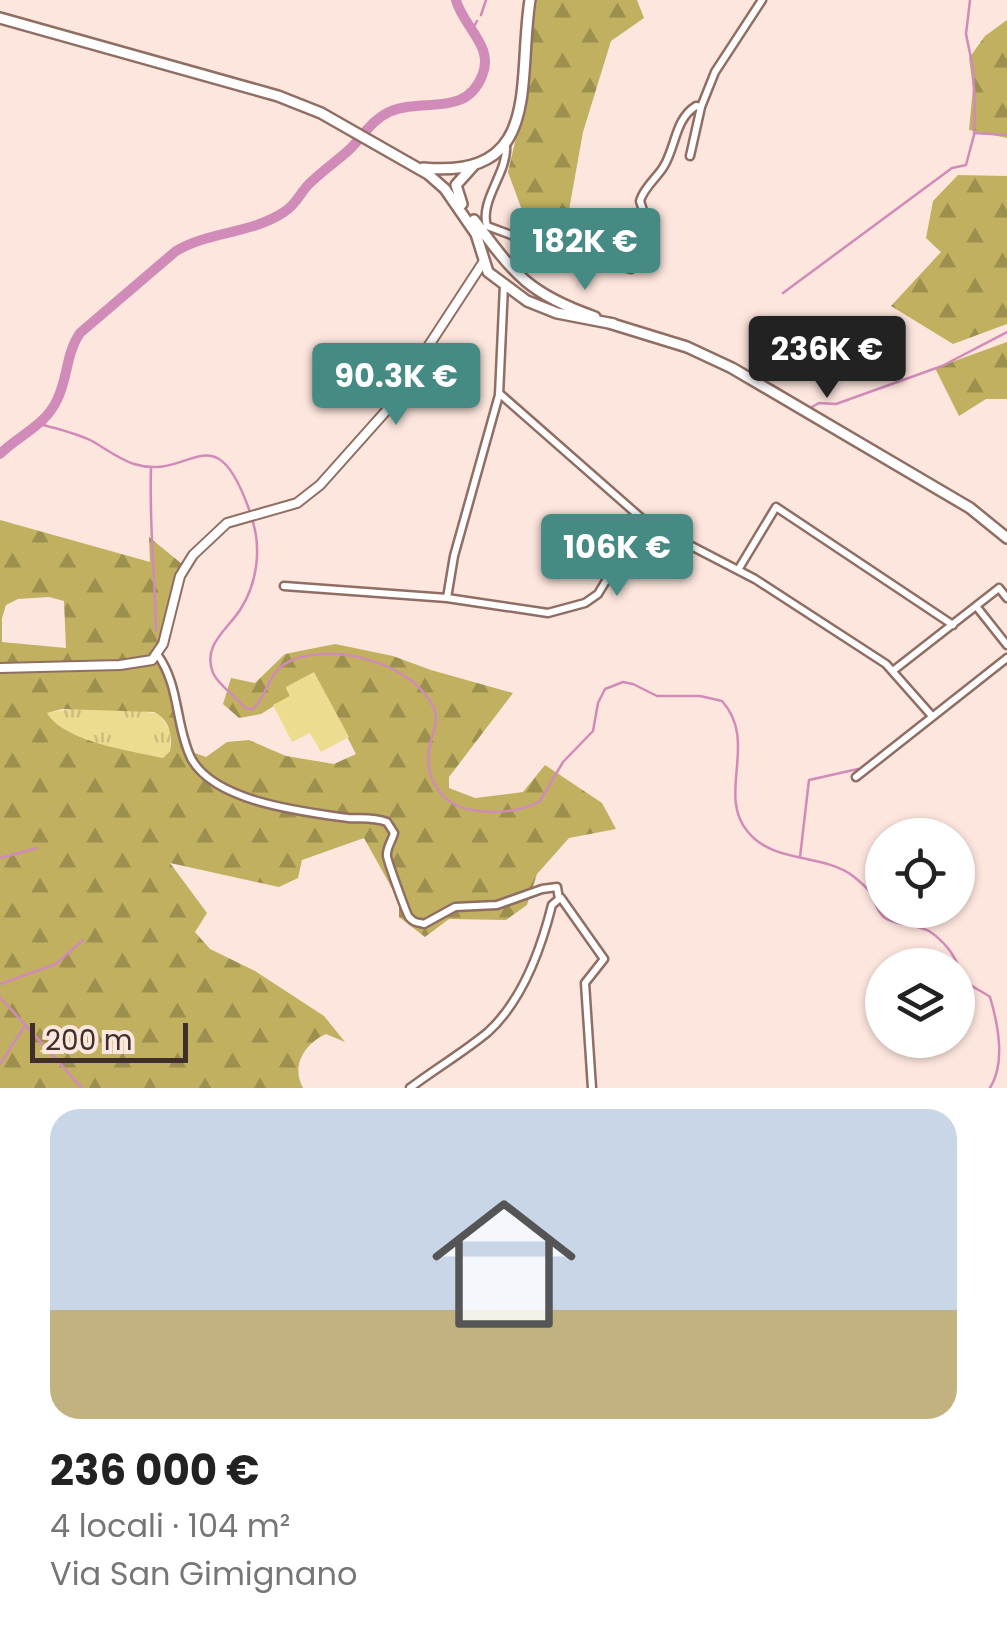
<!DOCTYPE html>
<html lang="it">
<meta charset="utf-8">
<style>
:root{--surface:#fff;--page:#f2f2f2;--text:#222;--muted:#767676;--accent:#458b83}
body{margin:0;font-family:Poppins,sans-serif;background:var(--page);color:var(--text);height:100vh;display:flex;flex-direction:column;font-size:38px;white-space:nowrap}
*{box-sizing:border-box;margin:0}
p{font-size:32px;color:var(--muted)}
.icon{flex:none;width:55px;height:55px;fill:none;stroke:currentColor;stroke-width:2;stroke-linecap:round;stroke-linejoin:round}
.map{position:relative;height:1088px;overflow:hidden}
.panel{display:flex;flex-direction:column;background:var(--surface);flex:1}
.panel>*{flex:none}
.tools{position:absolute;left:865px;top:818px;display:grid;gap:20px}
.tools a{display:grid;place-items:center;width:110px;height:110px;border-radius:50%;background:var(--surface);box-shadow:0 2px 8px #0004;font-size:50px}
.scale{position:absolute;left:30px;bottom:25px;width:158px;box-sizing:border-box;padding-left:10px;border:5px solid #3e2f2a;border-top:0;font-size:28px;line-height:35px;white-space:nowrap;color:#3e2f2a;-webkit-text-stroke:8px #fde6de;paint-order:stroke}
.price{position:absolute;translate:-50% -85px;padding:0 22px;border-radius:10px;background:var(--accent);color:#fff;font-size:32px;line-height:65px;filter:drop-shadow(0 2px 5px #0008)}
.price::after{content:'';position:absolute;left:50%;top:60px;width:30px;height:22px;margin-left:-15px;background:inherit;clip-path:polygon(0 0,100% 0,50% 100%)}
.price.selected{background:#222;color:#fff}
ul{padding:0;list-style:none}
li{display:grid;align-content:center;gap:20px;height:530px;padding:0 50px}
li span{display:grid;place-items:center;height:310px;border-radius:30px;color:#555}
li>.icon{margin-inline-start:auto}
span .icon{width:180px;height:180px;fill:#fffc;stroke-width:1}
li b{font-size:42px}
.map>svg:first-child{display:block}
.grass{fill:url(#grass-tufts)}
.forest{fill:url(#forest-firs);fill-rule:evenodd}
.green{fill:#ecdc8f}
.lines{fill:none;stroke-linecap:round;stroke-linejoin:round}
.stream{stroke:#d18bb9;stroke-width:2.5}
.river{stroke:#d18bb9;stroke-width:10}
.minor-casing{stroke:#906e63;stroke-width:11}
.tertiary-casing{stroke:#906e63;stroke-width:12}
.secondary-casing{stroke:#906e63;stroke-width:14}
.minor{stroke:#fff;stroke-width:6}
.tertiary{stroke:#fff;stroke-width:8}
.secondary{stroke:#fff;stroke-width:9}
</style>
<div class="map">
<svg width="1007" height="1088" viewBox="0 0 1007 1088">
<defs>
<pattern id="grass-tufts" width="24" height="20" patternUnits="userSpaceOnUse" patternTransform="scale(2.5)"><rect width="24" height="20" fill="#ecdc8f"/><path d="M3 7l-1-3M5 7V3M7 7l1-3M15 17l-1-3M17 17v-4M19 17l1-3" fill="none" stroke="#cbbd7c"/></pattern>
<pattern id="forest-firs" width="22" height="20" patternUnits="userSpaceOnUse" patternTransform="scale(2.5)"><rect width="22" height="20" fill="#c0b05f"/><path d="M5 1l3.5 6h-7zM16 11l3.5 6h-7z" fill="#9d904f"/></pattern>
</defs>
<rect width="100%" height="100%" fill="#fde6de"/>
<path class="grass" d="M72 709H129L159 714 170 731V751L163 758C131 751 65 743 46 713Z"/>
<path class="forest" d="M537 0H637L644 18 611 41 583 132 567 221 534 227 523 213 508 172 521 116Z
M1007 20V138L969 130 973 88 969 58 985 36Z
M958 175 1007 176V324L953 344 891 306 941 252 926 238 933 201Z
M1007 342V399H986L959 416 935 368Z
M0 520 150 562 149 537 182 564 173 584 155 652 192 752 206 757 227 742 249 740 286 756 334 764 356 754 314 673 286 688 290 696 261 714 239 718 223 704 231 678 255 683 285 654 335 644 393 656 431 670 513 693 449 777V788L475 798 523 792 545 765 602 803 616 829 569 838 537 874 527 905 506 920 449 919 425 937 399 917V901L364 838 302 860 298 878 279 887 170 863 207 913 195 932 210 949 255 971 324 1016 345 1042 326 1034C304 1044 291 1066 303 1088H0ZM49 597 64 601 66 648 2 642V618L6 605 18 599ZM62 709 154 712C169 719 173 735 170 751L163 758C132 751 64 742 47 713Z"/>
<path class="green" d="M314 672 349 737 321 752 310 733 292 742 273 705 290 696 286 687Z"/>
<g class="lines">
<path class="stream" d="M481 15 486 0
M471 32 477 21
M974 133 1007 135
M783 293 952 168 966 165 974 135 975 109 973 68 966 34 970 0
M812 407 819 403 836 404 942 366 1007 332
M40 424C57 429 76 433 92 441 106 449 119 459 134 464 192 482 214 409 250 512
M151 469C149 523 155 576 156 631
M252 519C262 549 257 584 240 610 227 630 202 645 213 673 219 686 236 696 245 708L253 709C266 697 269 674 283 665 324 639 411 661 433 706 441 722 431 734 429 750 425 781 443 806 473 810 495 814 521 812 540 801L563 762 593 731 598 703 605 689 623 682 633 684 657 696H700L722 701C759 742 716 795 748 832 774 864 822 853 853 876 858 880 866 887 870 892 876 901 875 910 885 918 897 926 915 924 929 931 939 937 950 949 955 959 959 965 959 974 964 980 971 987 982 991 990 997 998 1024 1006 1063 990 1088
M800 857 809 780 858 769
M0 858 37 848
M0 984 56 964 83 940
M0 997 82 1088
M0 1064 24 1027"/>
<path class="river" d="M0 454C19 435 45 426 57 400 68 378 66 353 80 333L176 251C209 231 251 234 284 212 296 205 300 193 309 184 322 171 337 161 350 149 363 136 372 120 389 112 423 97 465 118 482 76 495 46 463 27 456 0"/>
<defs>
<path id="minor" d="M506 146C508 172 479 201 487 226L560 253 631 269C657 248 648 226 640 201 644 187 657 178 664 166 676 146 675 119 696 106L701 107 715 72 762 0
M690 156 701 107
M499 393 647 523 755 579 886 664 932 716
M738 570 776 507 953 625
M284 586 447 598 548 613 585 603 598 594 643 519
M447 598 454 556 499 395 504 285
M1007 598 999 588 976 606 1007 645
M157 654C180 685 175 725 191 758 214 802 304 812 348 818 361 819 373 817 387 822L394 833C392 841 386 848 387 856 387 860 407 915 409 917 414 923 417 922 424 924L455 907 497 905 542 889 557 887 559 899 552 905C541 949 522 1001 488 1032 464 1052 435 1069 410 1088
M894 670 976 606
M856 777 1007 658
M561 898 604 959 585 983 592 1088"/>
<path id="tertiary" d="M0 668 120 665 152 660 163 644 180 576 193 555 227 523 297 503 320 485 386 411 484 261"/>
<path id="secondary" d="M0 18 278 96 321 113 428 174 445 189 476 234 488 272 527 301 557 313 614 324
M423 168C543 179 517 84 530 0
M462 204 456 185 474 165
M474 220C515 275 529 294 595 317
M609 323 687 347 732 368 970 508 1007 538"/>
</defs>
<use href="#minor" class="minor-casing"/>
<use href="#tertiary" class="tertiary-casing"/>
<use href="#secondary" class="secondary-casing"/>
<use href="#minor" class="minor"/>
<use href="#tertiary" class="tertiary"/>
<use href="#secondary" class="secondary"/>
</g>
</svg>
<div class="tools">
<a><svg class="icon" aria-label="locate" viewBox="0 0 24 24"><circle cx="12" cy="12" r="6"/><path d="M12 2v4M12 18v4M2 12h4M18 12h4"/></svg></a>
<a><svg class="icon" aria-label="layers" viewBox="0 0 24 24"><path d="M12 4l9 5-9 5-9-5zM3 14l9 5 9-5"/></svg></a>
</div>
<div class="scale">200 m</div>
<b class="price" style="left:585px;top:293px">182K €</b>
<b class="price selected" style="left:827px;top:401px">236K €</b>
<b class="price" style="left:396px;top:428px">90.3K €</b>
<b class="price" style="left:617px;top:599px">106K €</b>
</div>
<section class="panel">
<ul>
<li><span style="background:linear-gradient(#c9d6e8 65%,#c2b280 0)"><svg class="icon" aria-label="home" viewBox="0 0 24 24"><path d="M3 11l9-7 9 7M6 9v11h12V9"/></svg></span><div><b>236 000 €</b><p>4 locali · 104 m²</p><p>Via San Gimignano</p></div></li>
</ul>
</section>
